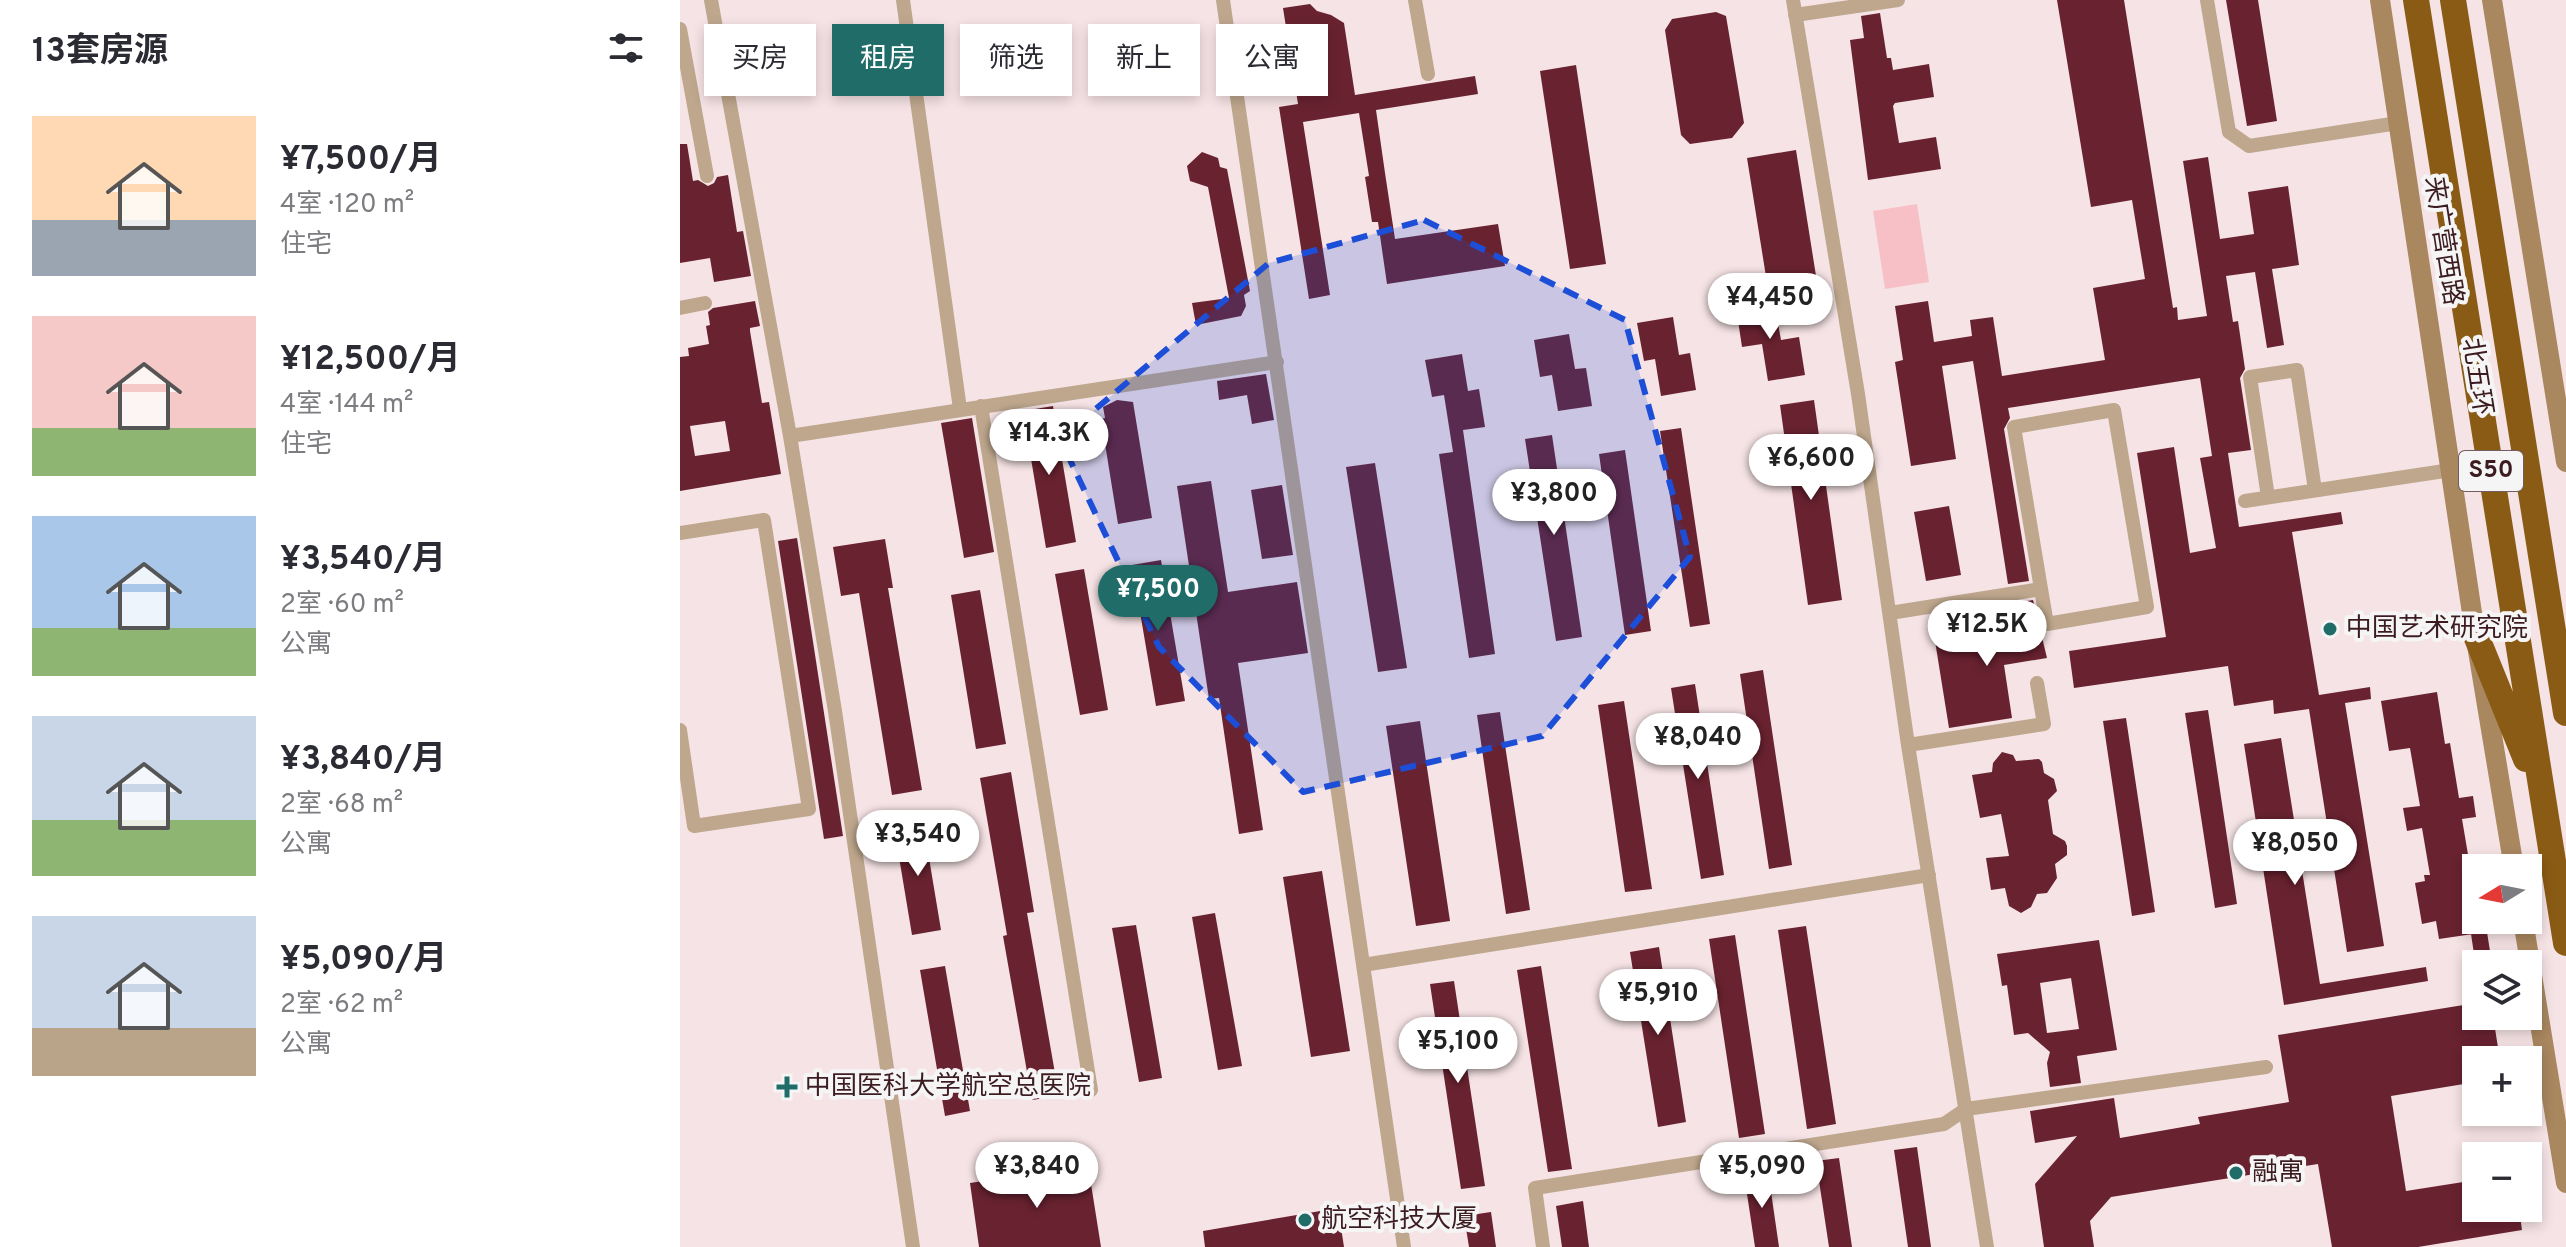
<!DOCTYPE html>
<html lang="zh">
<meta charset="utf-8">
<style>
:root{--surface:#fff;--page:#f2f2f3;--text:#2b2b33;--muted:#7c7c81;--accent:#206c69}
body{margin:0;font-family:Overpass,"Noto Sans SC",sans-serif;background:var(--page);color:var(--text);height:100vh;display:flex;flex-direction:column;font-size:30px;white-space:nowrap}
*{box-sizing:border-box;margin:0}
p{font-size:26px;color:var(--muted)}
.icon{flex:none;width:44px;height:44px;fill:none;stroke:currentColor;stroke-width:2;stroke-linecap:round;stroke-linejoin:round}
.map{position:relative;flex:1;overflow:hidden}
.panel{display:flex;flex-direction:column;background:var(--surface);width:680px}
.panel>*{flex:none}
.banner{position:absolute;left:24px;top:24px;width:760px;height:72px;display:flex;gap:16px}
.needle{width:52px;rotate:260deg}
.fabs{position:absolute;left:1782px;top:854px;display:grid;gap:16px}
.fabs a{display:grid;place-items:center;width:80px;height:80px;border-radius:0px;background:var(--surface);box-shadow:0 4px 12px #0003;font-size:40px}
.price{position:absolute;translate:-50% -68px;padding:0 18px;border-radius:28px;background:#fff;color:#222;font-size:26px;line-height:52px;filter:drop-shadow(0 2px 4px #0008)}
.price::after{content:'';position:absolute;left:50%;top:48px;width:24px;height:18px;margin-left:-12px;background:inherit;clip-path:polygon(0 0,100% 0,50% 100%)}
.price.selected{background:var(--accent);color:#fff}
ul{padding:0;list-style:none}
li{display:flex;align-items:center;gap:24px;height:200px;padding:0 32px}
li span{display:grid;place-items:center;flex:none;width:224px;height:160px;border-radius:0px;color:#555}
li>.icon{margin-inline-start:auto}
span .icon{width:96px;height:96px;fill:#fffc;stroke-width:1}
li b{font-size:34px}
h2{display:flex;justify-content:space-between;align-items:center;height:96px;padding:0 32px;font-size:34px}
.tag{padding:0 28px;border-radius:0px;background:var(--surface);box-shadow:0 4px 12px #0003;font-size:28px;line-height:72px}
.tag.selected{background:var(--accent);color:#fff}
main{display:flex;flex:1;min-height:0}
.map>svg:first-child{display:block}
.green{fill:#f7c0c6}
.building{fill:#692230;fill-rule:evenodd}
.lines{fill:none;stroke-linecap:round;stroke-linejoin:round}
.street{stroke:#bea78d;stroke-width:14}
.secondary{stroke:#a9875f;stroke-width:20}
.highway{stroke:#8a5b14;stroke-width:26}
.marked{fill:#1d4ed8;fill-opacity:0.2;stroke:#1d4ed8;stroke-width:6;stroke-dasharray:16 10;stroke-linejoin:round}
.poi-dot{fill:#206c69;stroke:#f5f5f5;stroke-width:3}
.labels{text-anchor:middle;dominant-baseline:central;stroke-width:8;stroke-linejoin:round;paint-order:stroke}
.shield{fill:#f5f5f5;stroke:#745d61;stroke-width:2}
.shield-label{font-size:24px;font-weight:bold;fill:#3c1c21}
.street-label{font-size:26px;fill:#3c1c21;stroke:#f5f5f5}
.poi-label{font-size:26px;fill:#3c1c21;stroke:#f5f5f5;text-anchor:start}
</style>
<main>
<section class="panel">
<h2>13套房源<svg class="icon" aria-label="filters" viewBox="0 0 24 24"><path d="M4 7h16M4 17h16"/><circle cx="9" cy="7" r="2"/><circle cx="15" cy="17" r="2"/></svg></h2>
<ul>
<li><span style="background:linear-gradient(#ffd9b3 65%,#9aa5b1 0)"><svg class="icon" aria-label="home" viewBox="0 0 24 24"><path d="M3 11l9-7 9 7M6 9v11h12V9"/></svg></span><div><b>¥7,500/月</b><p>4室 · 120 m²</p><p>住宅</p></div></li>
<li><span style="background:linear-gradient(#f6c9c9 70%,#8fb573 0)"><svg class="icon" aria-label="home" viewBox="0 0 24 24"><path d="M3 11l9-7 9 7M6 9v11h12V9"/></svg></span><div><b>¥12,500/月</b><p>4室 · 144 m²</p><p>住宅</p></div></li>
<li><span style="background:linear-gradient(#a9c7e8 70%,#8fb573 0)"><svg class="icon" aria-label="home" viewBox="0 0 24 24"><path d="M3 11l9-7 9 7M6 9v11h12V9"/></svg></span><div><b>¥3,540/月</b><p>2室 · 60 m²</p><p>公寓</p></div></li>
<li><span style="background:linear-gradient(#c9d6e8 65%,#8fb573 0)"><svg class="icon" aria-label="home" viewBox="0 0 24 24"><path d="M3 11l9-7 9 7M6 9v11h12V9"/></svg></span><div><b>¥3,840/月</b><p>2室 · 68 m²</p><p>公寓</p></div></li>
<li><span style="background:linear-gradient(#c9d6e8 70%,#b9a48a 0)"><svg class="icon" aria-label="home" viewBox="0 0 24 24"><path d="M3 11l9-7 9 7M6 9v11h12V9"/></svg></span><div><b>¥5,090/月</b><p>2室 · 62 m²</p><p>公寓</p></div></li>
</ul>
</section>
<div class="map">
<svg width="1886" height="1247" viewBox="0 0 1886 1247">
<rect width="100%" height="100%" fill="#f6e3e5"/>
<path class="green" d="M1237 204 1249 282 1205 289 1193 211Z"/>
<path class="building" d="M1377 0H1444L1493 308 1497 307 1498 320 1527 316 1503 161 1528 157 1540 239 1574 234 1568 192 1608 186 1619 265 1592 269 1604 345 1587 348 1575 272 1546 276 1553 322 1558 321 1565 369 1560 378 1571 450 1548 453 1559 527 1661 512 1663 524 1612 532 1639 695 1690 687 1691 699 1665 703 1704 946 1667 952 1629 709 1594 714 1593 700 1554 706 1548 666 1394 688 1389 651 1486 637 1457 453 1494 447 1510 553 1536 548 1520 458 1532 456 1520 378 1328 408 1330 418 1324 429 1349 581 1328 584 1293 361 1262 366 1276 459 1231 466 1215 362 1223 360 1215 306 1248 301 1254 342 1292 336 1290 320 1313 317 1322 376 1425 360 1413 288 1465 279 1452 200 1411 207Z
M1546 0H1578L1597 121 1567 126Z
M630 4 637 11 651 15 664 23 675 95 795 76 798 94 696 110 705 173 715 239 818 224 825 266 707 284 698 222H692L685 177 689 176 679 113 623 122 650 295 629 299 599 107 618 104 603 8Z
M1036 12 1046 16 1064 123 1052 138 1010 144 1001 135 985 30 992 19Z
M1200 13 1207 58H1211L1213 70 1249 64 1254 97 1215 103 1213 106 1219 143 1256 137 1261 169 1188 180 1170 40 1184 38 1181 16Z
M896 65 926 264 890 269 860 71Z
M0 144H7L13 181 18 180 28 186 34 183 37 177 48 175 57 232 63 231 71 276 34 282 30 258 0 263Z
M1116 150 1137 282 1088 289 1067 158Z
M522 152 538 158 540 167 547 169 570 291 564 295 566 306 561 316 516 325 512 303 549 298 528 187 510 181 507 166Z
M75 301 80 326 70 328V331L82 403 89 402 101 474 0 491V357L9 356 8 348 29 344 26 326 30 325 28 312 33 308ZM45 421 50 451 15 456 10 426Z
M1094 301 1101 340 1119 337 1125 375 1088 381 1082 344 1062 347 1056 307Z
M993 317 999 355 1010 353 1016 390 981 396 975 359 964 361 957 323Z
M889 334 895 369 906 368 912 406 878 411 872 375 860 377 854 340Z
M782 354 788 391 799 389 805 427 783 430 815 654 789 658 759 454 773 452 764 395 752 397 745 360Z
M586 374 594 420 572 424 567 395 539 400 537 381Z
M437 400 453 402 472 518 438 524 421 419 425 418 423 407Z
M1134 400 1162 600 1128 605 1100 405Z
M373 406 396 542 366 548 343 411Z
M292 418 314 552 284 558 261 423Z
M1001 428 1030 624 1010 627 980 431Z
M872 435 902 637 876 641 845 439Z
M945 450 971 631 945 635 919 454Z
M695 463 727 668 698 672 666 467Z
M531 481 548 592 617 582 628 653 558 663 583 830 559 834 539 698 529 699 497 486Z
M602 485 613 555 582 559 571 490Z
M1269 506 1281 575 1246 581 1234 512Z
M117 538 163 836 144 839 98 541Z
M205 539 213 588H208L242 790 212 795 179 593 161 596 153 547Z
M481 560 505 701 476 706 452 565Z
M404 569 428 710 400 715 375 574Z
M300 590 326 744 296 749 271 595Z
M1353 600 1367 658 1324 665 1332 718 1269 728 1255 641 1334 629 1330 604Z
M1083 670 1112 865 1089 869 1060 674Z
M1015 684 1044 875 1021 879 991 688Z
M1757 692 1765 744 1770 743 1779 798 1793 796 1796 817 1782 819 1795 896 1787 897 1793 934 1759 939 1756 921 1742 924 1735 883 1745 881 1744 875H1750L1742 828 1727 831 1723 808 1740 806 1730 748 1709 751 1701 701Z
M944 701 972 889 945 892 918 705Z
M1528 710 1557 904 1535 908 1505 713Z
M820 712 850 910 826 914 797 715Z
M1446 718 1475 912 1452 916 1423 721Z
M740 721 770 921 736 926 706 726Z
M1601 738 1640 984 1746 967 1748 981 1604 1005 1564 744Z
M1322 752 1333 755 1336 761 1359 759 1362 762 1364 773 1374 779 1377 791 1368 800 1373 834 1385 841 1387 846V855L1375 864 1377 878 1367 893 1357 894 1351 907 1341 913 1329 906 1325 888 1311 890 1306 858 1329 856 1321 814 1300 818 1292 775 1312 772 1313 763Z
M331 772 354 912 347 913 379 1096 352 1100 323 936 327 935 300 778Z
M243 822 261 930 232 935 214 827Z
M642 871 670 1051 631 1057 603 877Z
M535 913 562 1066 538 1070 512 917Z
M456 925 482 1078 459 1082 432 928Z
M1126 926 1156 1124 1127 1129 1098 930Z
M1807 932 1810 951 1794 954 1791 934Z
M1055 935 1085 1134 1059 1138 1029 939Z
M1419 940 1437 1050 1397 1056 1401 1083 1370 1087 1367 1063 1370 1052 1348 1033 1334 1035 1327 985 1322 986 1317 954ZM1391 978 1399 1029 1367 1033 1360 983Z
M979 947 1006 1122 978 1127 950 952Z
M265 966 290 1111 265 1116 240 970Z
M861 966 892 1169 868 1172 837 970Z
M774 981 805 1186 781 1189 750 984Z
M1796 1003V1016H1813L1820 1060H1796V1082L1711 1096 1726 1191 1796 1180V1208H1839L1842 1230 1738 1247H1652L1638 1164 1431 1197 1410 1221 1414 1247H1364L1355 1184 1397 1136 1355 1143 1350 1111 1434 1098 1440 1138 1520 1124 1518 1117 1609 1102 1598 1035Z
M1237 1147 1251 1247H1228L1214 1150Z
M1159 1158 1172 1247H1149L1136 1161Z
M408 1165 421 1247H299L290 1183Z
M1088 1171 1099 1247H1075L1064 1174Z
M903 1201 909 1247H882L876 1206Z
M658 1208 664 1247H525L523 1231Z
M811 1212 816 1247H789L784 1216Z"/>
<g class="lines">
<path class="street" d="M31 0 110 436 155 711 233 1247
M223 0 280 409
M543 0 724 1247
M735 0 748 74
M1113 0 1178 394 1228 745 1307 1247
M1527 0 1549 132 1569 146 1718 123
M1115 15 1218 0
M0 29 27 176
M0 308 25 303
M301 406 411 1090
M110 436 597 362
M1588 497 1570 377 1617 370 1635 490
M1565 501 1771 470
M0 533 84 520 129 809 14 826 0 730
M1210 613 1361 589 1367 624 1467 607 1434 410 1334 427 1361 589
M1228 745 1364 724 1357 683
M683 965 1249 875
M863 1247 855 1188 1264 1124 1286 1109 1586 1067"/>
<path class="secondary" d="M1700 0 1795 633 1834 868
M1812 0 1886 462
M1843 920 1886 1183"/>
<path class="highway" d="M1736 0 1886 943
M1773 0 1886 713
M1795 633 1846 759"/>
</g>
<path class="marked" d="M744 220 945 320 1010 557 862 736 623 792 479 647 380 439 589 263Z"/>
<g class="poi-dot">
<circle cx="1650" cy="629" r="8"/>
<path d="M103 1075h8v8h8v8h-8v8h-8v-8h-8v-8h8z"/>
<circle cx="1556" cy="1173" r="8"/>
<circle cx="625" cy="1220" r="8"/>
</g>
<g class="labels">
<rect class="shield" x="1779" y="451" width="64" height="40" rx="6"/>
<g class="shield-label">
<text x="1811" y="471">S50</text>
</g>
<g class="street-label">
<text transform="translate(1762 241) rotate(81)">来广营西路</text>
<text transform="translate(1796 377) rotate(81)">北五环</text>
</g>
<g class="poi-label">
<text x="1666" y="629">中国艺术研究院</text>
<text x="125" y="1087">中国医科大学航空总医院</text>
<text x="1572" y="1173">融寓</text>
<text x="641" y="1220">航空科技大厦</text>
</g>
</g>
</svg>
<div class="fabs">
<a><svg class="needle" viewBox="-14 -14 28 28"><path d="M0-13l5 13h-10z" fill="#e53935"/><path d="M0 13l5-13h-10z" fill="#7c7c81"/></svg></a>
<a><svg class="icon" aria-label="layers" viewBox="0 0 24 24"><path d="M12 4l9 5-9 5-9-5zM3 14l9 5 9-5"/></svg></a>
<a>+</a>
<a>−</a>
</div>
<b class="price" style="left:1090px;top:341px">¥4,450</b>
<b class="price" style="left:369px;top:477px">¥14.3K</b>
<b class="price" style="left:1131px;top:502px">¥6,600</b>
<b class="price" style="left:874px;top:537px">¥3,800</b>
<b class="price selected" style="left:478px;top:633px">¥7,500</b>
<b class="price" style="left:1307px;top:668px">¥12.5K</b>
<b class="price" style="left:1018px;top:781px">¥8,040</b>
<b class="price" style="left:238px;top:878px">¥3,540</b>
<b class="price" style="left:1615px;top:887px">¥8,050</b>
<b class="price" style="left:978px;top:1037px">¥5,910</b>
<b class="price" style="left:778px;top:1085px">¥5,100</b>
<b class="price" style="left:357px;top:1210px">¥3,840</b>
<b class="price" style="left:1082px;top:1210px">¥5,090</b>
<div class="banner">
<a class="tag">买房</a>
<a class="tag selected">租房</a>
<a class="tag">筛选</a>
<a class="tag">新上</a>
<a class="tag">公寓</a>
</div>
</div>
</main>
